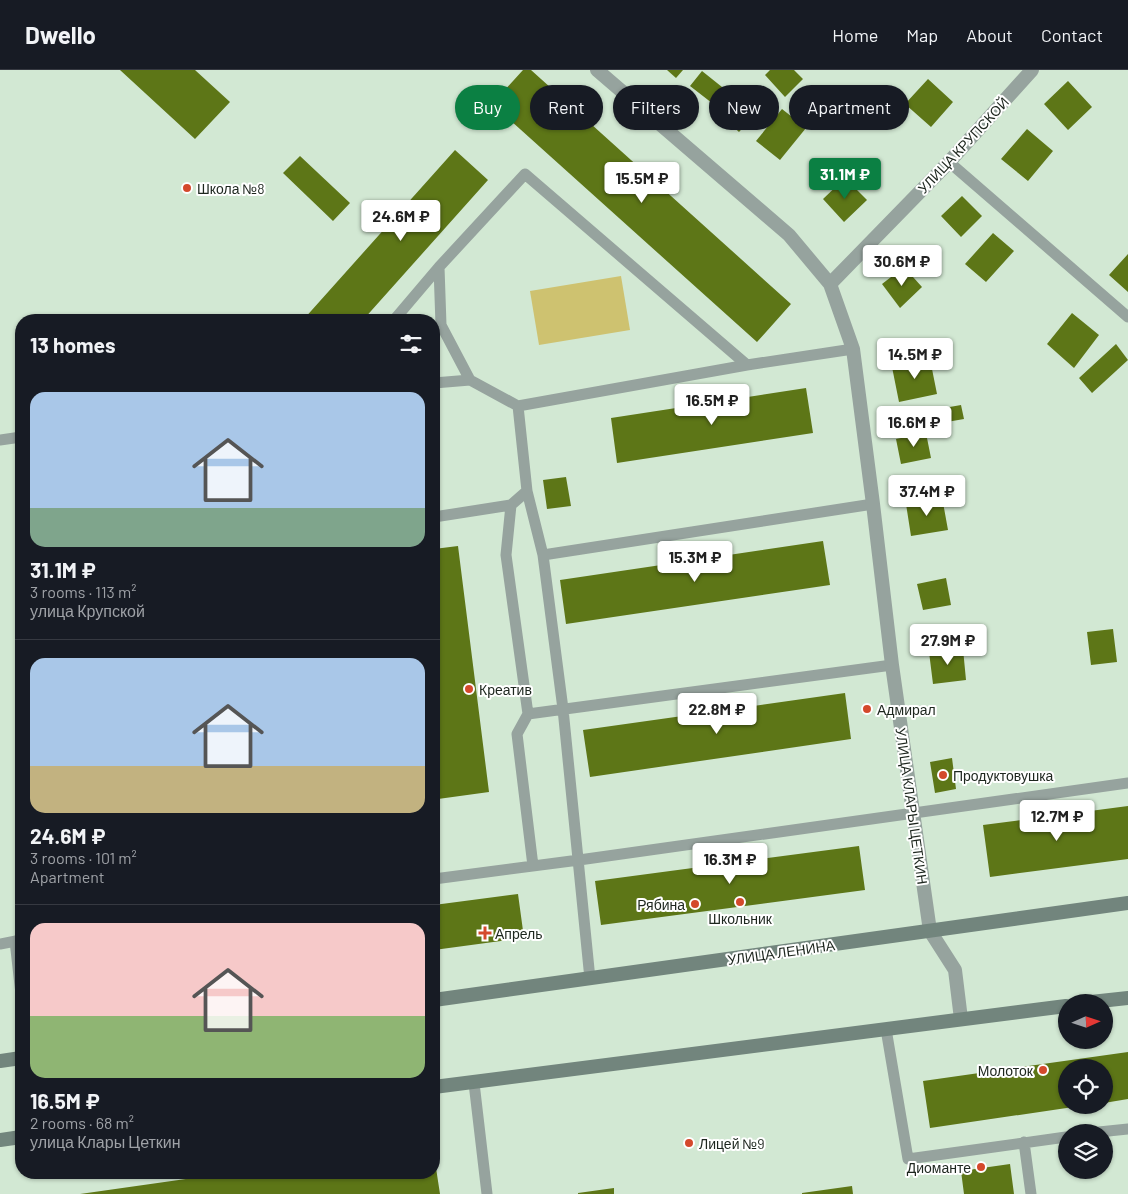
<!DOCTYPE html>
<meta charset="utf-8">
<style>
:root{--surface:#171b24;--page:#20242c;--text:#f1f3f6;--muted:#9ea1a6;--line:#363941;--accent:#0b8043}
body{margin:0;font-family:Barlow,sans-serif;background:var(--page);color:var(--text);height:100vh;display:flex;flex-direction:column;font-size:19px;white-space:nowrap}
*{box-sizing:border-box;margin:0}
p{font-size:16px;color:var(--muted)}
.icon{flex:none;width:28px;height:28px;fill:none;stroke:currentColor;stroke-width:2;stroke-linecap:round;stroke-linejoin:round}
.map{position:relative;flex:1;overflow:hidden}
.panel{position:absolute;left:15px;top:244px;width:425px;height:865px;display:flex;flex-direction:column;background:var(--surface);border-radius:20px;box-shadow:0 1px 4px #0004}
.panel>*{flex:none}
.top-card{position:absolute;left:455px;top:15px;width:475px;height:45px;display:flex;gap:10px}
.needle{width:32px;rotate:87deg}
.fabs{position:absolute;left:1058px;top:924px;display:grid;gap:10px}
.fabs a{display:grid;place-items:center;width:55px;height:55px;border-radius:50%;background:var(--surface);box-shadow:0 1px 4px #0004;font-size:25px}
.price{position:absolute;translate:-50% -42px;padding:0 11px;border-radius:5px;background:#fff;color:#222;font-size:16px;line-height:32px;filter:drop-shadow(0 1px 2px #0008)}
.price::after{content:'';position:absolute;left:50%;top:30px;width:15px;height:11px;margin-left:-8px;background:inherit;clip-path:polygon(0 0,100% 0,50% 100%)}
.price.selected{background:var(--accent);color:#fff}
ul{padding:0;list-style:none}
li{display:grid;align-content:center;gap:10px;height:265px;padding:0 15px}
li+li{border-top:1px solid var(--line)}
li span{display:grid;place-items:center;height:155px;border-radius:15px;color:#555}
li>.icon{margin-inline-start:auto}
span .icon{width:90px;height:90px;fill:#fffc;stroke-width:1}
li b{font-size:21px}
h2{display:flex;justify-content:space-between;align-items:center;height:60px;padding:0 15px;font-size:21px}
.pill{padding:0 18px;border-radius:22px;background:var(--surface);box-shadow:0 1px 4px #0004;font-size:18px;line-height:45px}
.pill.selected{background:var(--accent);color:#fff}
header{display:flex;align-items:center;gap:30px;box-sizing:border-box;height:70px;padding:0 25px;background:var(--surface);border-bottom:1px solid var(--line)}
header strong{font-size:24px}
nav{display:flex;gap:28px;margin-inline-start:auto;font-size:18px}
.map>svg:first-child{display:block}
.green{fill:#cec270}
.building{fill:#5d7617}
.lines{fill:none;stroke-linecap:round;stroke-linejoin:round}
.service{stroke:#96a39e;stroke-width:11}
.tertiary{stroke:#96a39e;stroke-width:14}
.secondary{stroke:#72857d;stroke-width:14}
.poi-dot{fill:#d4492c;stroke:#fff;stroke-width:2}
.labels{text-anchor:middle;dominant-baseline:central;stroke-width:4;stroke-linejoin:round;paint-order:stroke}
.street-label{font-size:14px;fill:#1d261e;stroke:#fff}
.poi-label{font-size:14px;fill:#1d261e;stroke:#fff;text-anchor:start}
</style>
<header>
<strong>Dwello</strong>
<nav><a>Home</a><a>Map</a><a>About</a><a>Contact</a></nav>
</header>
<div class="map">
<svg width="1128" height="1124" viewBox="0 0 1128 1124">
<rect width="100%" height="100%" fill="#d2e8d3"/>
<path class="green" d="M621 206 630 260 539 275 530 221Z"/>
<path class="building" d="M120 0H195L230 32 195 69Z
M523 0H531L791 234 757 272 492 34Z
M667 0H683L676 8Z
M770 0H794L803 9 785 27 765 5Z
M702 1 732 25 721 40 690 16Z
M928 9 953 32 931 57 905 34Z
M1068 11 1092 37 1068 60 1044 34Z
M756 18 768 30 739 62 726 50Z
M782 39 806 58 780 90 756 71Z
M1027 59 1053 81 1028 111 1001 89Z
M455 80 488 110 363 250H303Z
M300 86 350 133 333 151 283 103Z
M845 108 867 130 844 152 823 129Z
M962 126 982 146 961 167 941 146Z
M993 163 1014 181 986 212 965 194Z
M1128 184V222L1109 205Z
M904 197 922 217 900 238 882 214Z
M1072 243 1099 265 1074 298 1047 274Z
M1116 274 1128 290 1092 323 1079 308Z
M930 289 937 324 899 332 892 297Z
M806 318 813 363 617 393 611 348Z
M961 335 964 349 895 361 893 347Z
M926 363 931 388 901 394 896 369Z
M566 407 571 436 547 439 543 410Z
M21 417V461H20L15 418Z
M942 427 948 460 911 466 906 434Z
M823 471 830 515 566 554 560 510Z
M458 476 489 722 438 729 434 691V479Z
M946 508 951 535 923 540 917 514Z
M1113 559 1117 592 1091 595 1087 562Z
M963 579 966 610 933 614 929 582Z
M845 623 851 669 590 707 583 660Z
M952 688 956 719 935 723 930 692Z
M1128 736V789L990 807 983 755Z
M859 776 865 820 601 855 595 811Z
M518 824 524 868 434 880V835Z
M1128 982V1029L1104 1033V998H1066V1035L1080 1036 930 1058 923 1011Z
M434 1085 440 1124H80L235 1102H434Z
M1010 1094 1014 1124H964L961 1101Z
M852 1116 853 1124H802V1123Z
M614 1118V1124H578V1123Z"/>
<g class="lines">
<path class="service" d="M949 92 1128 247
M439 197 441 255 470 310
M394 250 439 197 525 104 747 295
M434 313 470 310 518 336 747 295 853 279
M518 336 527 421 543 485 563 639 590 909
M0 370 21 367
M527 421 511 435 506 485 528 644 517 664 533 796
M434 447 511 435
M543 485 873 434
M528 644 892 595
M434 809 579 790 1128 713
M15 871 21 924
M0 874 21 870
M886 959 908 1089 1066 1067
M474 1013 487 1124
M1099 1062 1128 1059
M1024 1072 1031 1124"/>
<path class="tertiary" d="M597 0 789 165 830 214 853 279 873 434 892 595 930 861 955 900 961 949
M830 214 949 92 1032 0"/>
<path class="secondary" d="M434 930 1128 833
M1091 932 1128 928
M0 991 21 988
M434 1017 1066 936
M0 1070 21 1067"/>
</g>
<g class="poi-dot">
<circle cx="187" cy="118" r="5"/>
<circle cx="469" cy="619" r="5"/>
<circle cx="867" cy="639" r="5"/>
<circle cx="943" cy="705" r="5"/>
<circle cx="740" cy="832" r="5"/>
<circle cx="695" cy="834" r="5"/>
<path d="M482.5 855.5h5v5h5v5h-5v5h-5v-5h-5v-5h5z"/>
<circle cx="1043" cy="1000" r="5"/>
<circle cx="689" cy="1073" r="5"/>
<circle cx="981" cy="1097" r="5"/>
</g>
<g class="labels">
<g class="street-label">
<text transform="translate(963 75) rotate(-47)">УЛИЦА КРУПСКОЙ</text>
<text transform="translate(912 736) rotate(82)">УЛИЦА КЛАРЫ ЦЕТКИН</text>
<text transform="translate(781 882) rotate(-8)">УЛИЦА ЛЕНИНА</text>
</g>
<g class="poi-label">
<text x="197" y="118">Школа №8</text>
<text x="479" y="619">Креатив</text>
<text x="877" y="639">Адмирал</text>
<text x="953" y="705">Продуктовушка</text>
<text x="685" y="834" text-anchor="end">Рябина</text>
<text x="740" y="848" text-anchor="middle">Школьник</text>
<text x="495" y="863">Апрель</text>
<text x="1033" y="1000" text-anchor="end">Молоток</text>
<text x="699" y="1073">Лицей №9</text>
<text x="971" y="1097" text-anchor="end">Диоманте</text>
</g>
</g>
</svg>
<div class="fabs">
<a><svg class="needle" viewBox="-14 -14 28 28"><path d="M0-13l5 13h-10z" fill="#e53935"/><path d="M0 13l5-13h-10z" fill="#9ea1a6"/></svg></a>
<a><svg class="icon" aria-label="locate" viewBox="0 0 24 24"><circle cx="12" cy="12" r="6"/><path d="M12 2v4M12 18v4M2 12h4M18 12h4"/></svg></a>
<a><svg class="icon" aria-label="layers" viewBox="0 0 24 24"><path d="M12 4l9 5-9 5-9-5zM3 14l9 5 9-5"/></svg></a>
</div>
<b class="price selected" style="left:845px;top:130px">31.1M ₽</b>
<b class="price" style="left:642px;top:134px">15.5M ₽</b>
<b class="price" style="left:401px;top:172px">24.6M ₽</b>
<b class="price" style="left:902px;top:217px">30.6M ₽</b>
<b class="price" style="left:915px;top:310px">14.5M ₽</b>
<b class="price" style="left:712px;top:356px">16.5M ₽</b>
<b class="price" style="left:914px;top:378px">16.6M ₽</b>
<b class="price" style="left:927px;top:447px">37.4M ₽</b>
<b class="price" style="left:695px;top:513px">15.3M ₽</b>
<b class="price" style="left:948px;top:596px">27.9M ₽</b>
<b class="price" style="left:717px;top:665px">22.8M ₽</b>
<b class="price" style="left:1057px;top:772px">12.7M ₽</b>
<b class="price" style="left:730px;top:815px">16.3M ₽</b>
<div class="top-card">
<a class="pill selected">Buy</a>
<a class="pill">Rent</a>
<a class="pill">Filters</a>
<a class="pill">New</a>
<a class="pill">Apartment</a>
</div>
<section class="panel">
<h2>13 homes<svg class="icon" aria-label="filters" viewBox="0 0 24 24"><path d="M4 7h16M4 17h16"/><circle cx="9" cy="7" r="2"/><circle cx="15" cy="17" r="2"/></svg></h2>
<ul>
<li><span style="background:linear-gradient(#a9c7e8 75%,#7fa58c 0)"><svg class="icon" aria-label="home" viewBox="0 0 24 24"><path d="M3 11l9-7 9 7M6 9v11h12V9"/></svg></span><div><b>31.1M ₽</b><p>3 rooms · 113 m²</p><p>улица Крупской</p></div></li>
<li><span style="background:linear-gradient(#a9c7e8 70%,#c2b280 0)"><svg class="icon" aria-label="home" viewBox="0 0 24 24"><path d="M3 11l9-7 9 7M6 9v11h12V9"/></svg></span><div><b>24.6M ₽</b><p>3 rooms · 101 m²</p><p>Apartment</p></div></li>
<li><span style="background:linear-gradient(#f6c9c9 60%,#8fb573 0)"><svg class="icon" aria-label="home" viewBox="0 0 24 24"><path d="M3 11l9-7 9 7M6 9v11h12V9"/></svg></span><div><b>16.5M ₽</b><p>2 rooms · 68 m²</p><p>улица Клары Цеткин</p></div></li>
</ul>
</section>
</div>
